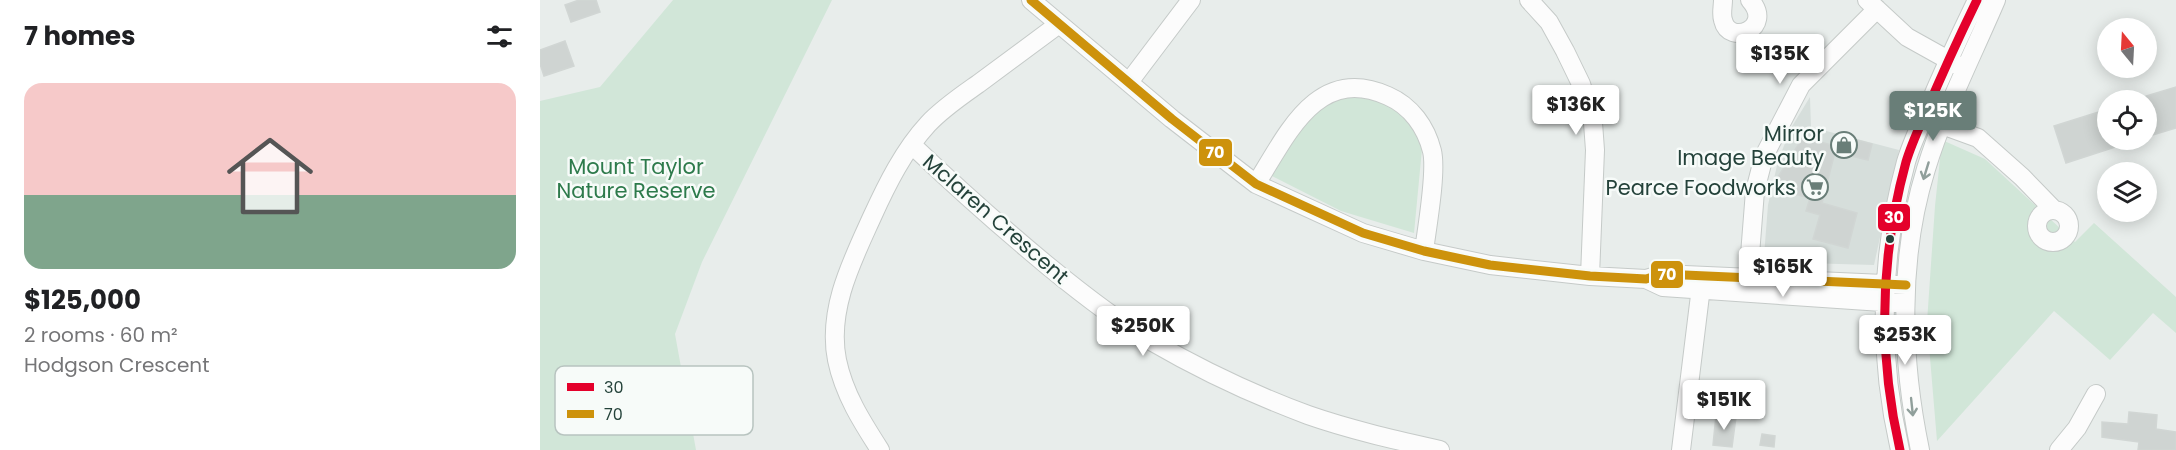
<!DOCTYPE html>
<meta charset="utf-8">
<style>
:root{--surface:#fff;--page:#f6f6f6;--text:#202124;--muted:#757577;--accent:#697e78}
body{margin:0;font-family:Poppins,sans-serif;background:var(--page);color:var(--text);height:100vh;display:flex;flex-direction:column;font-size:22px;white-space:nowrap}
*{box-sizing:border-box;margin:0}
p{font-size:20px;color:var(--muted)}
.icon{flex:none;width:33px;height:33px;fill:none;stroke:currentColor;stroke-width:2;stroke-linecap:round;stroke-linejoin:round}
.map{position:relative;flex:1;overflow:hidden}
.drawer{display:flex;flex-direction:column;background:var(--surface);width:540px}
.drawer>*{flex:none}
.needle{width:39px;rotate:342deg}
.tools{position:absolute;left:1557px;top:18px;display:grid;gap:12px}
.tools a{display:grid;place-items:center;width:60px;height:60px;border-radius:50%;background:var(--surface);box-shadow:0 3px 15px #0003;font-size:30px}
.price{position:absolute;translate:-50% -51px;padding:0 14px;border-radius:6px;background:#fff;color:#222;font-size:20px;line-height:39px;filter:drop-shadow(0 2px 3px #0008)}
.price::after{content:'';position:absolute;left:50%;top:36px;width:18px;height:14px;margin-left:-9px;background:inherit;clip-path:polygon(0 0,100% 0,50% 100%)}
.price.selected{background:var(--accent);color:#fff}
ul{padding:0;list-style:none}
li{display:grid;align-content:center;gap:12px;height:318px;padding:0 24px}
li span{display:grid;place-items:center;height:186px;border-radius:18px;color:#555}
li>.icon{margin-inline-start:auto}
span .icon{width:108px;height:108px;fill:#fffc;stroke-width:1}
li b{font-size:26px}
h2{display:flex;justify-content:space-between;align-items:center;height:72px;padding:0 24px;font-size:26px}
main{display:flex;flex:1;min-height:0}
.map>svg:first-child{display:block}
.built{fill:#d6dedb}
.green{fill:#d1e6d8}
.building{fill:#cfd4d2;stroke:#d1d6d4;stroke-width:1.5}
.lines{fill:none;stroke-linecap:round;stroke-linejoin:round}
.minor-casing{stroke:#c5cac8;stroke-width:20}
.minor{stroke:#fcfcfc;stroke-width:18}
.bus-1-casing{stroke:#f7fbf9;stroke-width:14}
.bus-2-casing{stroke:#f7fbf9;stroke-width:14}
.bus-1{stroke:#e4002b;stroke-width:9}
.bus-2{stroke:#cd920c;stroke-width:9}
.oneway{stroke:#909f9b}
.bus-dot{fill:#24423a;stroke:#f7fbf9;stroke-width:2}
.labels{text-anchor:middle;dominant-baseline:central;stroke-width:5;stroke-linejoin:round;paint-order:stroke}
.poi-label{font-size:21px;fill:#24423a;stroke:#f7fbf9;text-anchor:end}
.park-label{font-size:21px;fill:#2d7a4b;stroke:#f7fbf9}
.street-label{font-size:21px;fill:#24423a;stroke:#f7fbf9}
.key{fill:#f7fbf9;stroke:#b8c4c0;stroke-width:1.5}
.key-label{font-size:16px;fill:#24423a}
.line-badge{stroke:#f7fbf9;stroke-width:2}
.badge-label{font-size:16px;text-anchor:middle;font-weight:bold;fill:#fff}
</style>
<main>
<section class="drawer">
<h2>7 homes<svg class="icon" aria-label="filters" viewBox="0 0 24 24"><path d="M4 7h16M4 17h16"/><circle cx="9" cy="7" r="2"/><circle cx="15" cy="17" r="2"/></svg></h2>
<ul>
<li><span style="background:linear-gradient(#f6c9c9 60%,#7fa58c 0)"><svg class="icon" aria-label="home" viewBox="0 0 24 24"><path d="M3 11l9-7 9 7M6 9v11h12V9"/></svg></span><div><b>$125,000</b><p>2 rooms · 60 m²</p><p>Hodgson Crescent</p></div></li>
</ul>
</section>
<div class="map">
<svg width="1636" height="450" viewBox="0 0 1636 450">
<rect width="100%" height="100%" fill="#e8edeb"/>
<path class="built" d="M1270 97 1271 127 1359 150 1334 265 1230 262 1224 256 1228 205 1238 161 1251 128Z"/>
<path class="green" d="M133 0H292L162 262 135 334 156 450H0V101L60 87Z
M796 95H834L866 115 876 132 882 149 874 233 801 211 730 175 765 119Z
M1402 140 1445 159 1535 242 1554 223 1636 297V333L1613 313 1570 360 1514 311 1397 441 1387 322 1395 206Z"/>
<path class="building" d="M39 0H56L60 12 31 22 25 5Z
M25 41 34 66 4 76 0 64V50Z
M1636 87V128L1606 137V96Z
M1568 109V140H1593L1594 141 1526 163 1514 126Z
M1298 135 1332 144 1328 160 1295 152 1282 203 1317 213 1308 248 1273 239 1280 215 1266 211 1270 198 1231 188 1263 137 1295 146Z
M1589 412 1617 415 1616 429 1636 432V450H1598L1599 442 1562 437V422L1588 424Z
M1176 415 1196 417 1192 447 1173 445Z
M1222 434 1235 436 1234 447 1220 445Z"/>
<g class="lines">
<defs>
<path id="minor" d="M491 0 632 119 716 184 823 233 884 251 950 265 1050 276 1106 279 1122 274 1366 285
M989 0 1009 22 1025 51 1041 84 1053 123 1055 150 1050 276
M1183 0C1183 6 1181 14 1183 20 1189 47 1235 28 1210 0
M1327 0 1367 37 1419 66
M589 82 651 0
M1394 122 1438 138 1482 177 1514 210
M372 145C416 187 461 227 508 266 541 293 575 320 611 341 661 370 714 395 768 415 811 430 856 440 900 450
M716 184C747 135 777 64 848 96 871 106 886 127 892 151 897 172 887 227 884 251
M1497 226a16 16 0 1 1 32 0a16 16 0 1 1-32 0Z
M1106 279 1123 287 1357 303
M1207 293 1215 191 1224 156 1261 85 1337 9
M340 450C322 422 304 394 297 360 287 310 312 261 332 217 347 184 364 150 388 124 403 108 421 96 438 84 465 64 492 44 519 24
M1141 450 1162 279
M1360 450C1338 355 1340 257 1366 162 1371 145 1379 128 1386 112 1402 74 1419 37 1437 0
M1380 450C1361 359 1358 259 1386 169 1403 113 1433 54 1456 0
M1519 450 1537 428 1556 394"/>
</defs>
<use href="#minor" class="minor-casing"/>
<use href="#minor" class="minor"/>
<defs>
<path id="bus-1" d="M1360 450C1338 355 1340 257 1366 162 1371 145 1379 128 1386 112 1402 74 1419 37 1437 0"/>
<path id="bus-2" d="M491 0 632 119 716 184 823 233 884 251 950 265 1050 276 1106 279 1122 274 1366 285"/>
</defs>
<use href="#bus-1" class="bus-1-casing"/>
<use href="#bus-2" class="bus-2-casing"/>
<use href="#bus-1" class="bus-1"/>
<use href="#bus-2" class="bus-2"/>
</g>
<defs><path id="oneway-shaft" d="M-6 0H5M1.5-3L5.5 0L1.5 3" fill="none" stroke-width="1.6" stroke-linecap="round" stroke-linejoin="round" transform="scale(1.5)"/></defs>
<g class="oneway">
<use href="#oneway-shaft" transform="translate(1386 171) rotate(107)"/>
<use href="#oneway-shaft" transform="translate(1372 407) rotate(84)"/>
</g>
<defs>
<symbol id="shop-ring" viewBox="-11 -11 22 22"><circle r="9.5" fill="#f7fbf9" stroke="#697e78" stroke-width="1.5"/><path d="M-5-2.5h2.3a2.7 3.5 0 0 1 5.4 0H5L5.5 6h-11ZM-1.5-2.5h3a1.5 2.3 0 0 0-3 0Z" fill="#697e78"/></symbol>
<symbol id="supermarket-ring" viewBox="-11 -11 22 22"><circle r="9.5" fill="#f7fbf9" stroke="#697e78" stroke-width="1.5"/><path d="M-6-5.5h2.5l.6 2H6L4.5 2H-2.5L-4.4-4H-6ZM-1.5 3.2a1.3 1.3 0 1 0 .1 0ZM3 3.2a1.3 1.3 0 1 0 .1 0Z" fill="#697e78"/></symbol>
</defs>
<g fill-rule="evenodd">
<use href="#shop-ring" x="1289" y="130" width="30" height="30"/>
<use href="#supermarket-ring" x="1260" y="172" width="30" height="30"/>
</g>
<circle class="bus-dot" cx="1350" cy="239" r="5"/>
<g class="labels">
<g class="poi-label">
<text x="1284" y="133">Mirror<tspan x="1284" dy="24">Image Beauty</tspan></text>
<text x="1256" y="187">Pearce Foodworks</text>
</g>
<g class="park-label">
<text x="96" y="166">Mount Taylor<tspan x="96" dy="24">Nature Reserve</tspan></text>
</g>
<g class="street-label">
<text transform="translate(456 219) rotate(41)">Mclaren Crescent</text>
</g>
</g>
<rect x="15" y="366" width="198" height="69" rx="9" class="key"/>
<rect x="27" y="383" width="27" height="8" fill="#e4002b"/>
<rect x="27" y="410" width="27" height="8" fill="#cd920c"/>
<g class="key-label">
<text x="64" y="393">30</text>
<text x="64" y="420">70</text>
</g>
<g class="line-badge">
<rect x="658" y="138" width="35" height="29" rx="6" fill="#cd920c"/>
<rect x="1337" y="203" width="34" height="29" rx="6" fill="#e4002b"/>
<rect x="1110" y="260" width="34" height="29" rx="6" fill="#cd920c"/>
</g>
<g class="badge-label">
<text x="675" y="158">70</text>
<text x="1354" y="223">30</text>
<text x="1127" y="280">70</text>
</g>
</svg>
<div class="tools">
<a><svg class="needle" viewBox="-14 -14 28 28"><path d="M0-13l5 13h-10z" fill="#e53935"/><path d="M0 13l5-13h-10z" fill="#757577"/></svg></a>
<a><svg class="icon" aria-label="locate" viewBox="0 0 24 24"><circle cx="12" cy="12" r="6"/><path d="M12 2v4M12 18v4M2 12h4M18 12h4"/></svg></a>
<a><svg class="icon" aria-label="layers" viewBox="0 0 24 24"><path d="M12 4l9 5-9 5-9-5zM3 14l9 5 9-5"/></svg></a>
</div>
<b class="price" style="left:1240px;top:85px">$135K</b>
<b class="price" style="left:1036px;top:136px">$136K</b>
<b class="price selected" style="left:1393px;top:142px">$125K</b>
<b class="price" style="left:1243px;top:298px">$165K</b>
<b class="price" style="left:603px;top:357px">$250K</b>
<b class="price" style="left:1365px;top:366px">$253K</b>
<b class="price" style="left:1184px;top:431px">$151K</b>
</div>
</main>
